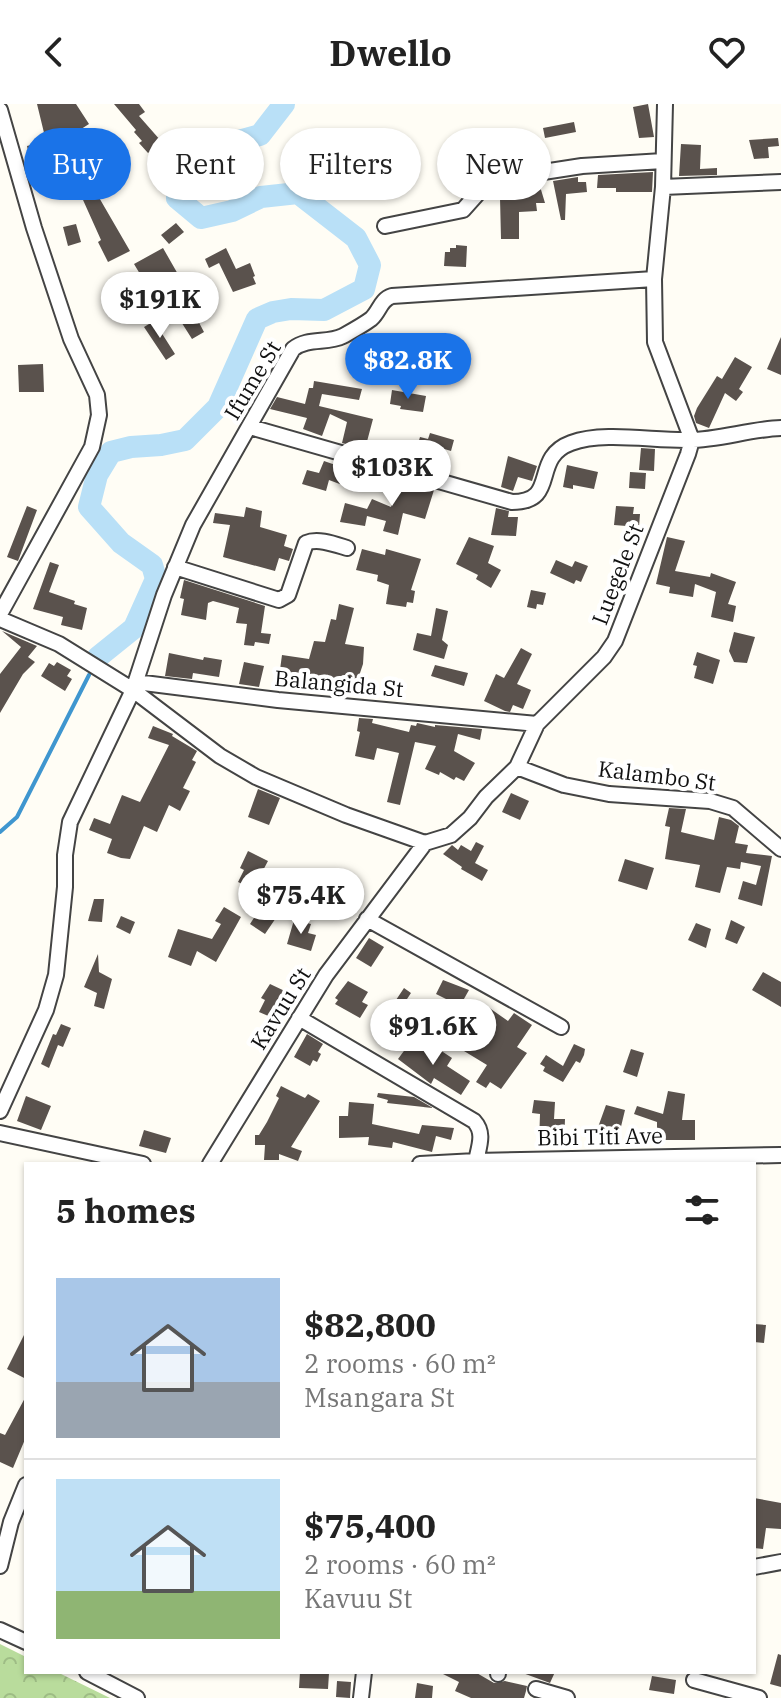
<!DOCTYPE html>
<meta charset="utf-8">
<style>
:root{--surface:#fff;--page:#f6f6f6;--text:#222;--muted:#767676;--line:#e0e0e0;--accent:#1a73e8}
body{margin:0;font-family:"IBM Plex Serif",serif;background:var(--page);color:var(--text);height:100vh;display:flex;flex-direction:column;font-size:30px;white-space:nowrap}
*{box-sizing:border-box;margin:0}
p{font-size:26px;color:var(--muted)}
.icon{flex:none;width:44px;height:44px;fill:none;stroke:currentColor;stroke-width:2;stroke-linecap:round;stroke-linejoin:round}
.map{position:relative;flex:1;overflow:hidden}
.sheet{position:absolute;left:24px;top:1058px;width:732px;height:512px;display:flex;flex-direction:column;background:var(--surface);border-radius:0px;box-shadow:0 2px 6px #0004}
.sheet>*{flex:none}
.top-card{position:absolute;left:24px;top:24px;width:734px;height:72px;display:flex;gap:16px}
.price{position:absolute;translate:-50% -68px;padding:0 18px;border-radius:28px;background:#fff;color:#222;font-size:26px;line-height:52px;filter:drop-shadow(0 2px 4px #0008)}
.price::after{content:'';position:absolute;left:50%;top:48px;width:24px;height:18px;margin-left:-12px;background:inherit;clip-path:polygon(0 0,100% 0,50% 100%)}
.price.current{background:var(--accent);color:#fff}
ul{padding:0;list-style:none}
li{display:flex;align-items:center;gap:24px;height:200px;padding:0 32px}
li+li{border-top:2px solid var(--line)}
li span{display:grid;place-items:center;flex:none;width:224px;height:160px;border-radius:0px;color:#555}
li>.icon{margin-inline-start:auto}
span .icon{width:96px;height:96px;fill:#fffc;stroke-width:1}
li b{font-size:34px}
h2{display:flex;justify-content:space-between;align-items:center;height:96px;padding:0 32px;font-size:34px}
.tag{padding:0 28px;border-radius:36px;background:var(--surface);box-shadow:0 2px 6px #0004;font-size:28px;line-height:72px}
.tag.current{background:var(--accent);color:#fff}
header{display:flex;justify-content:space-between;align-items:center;height:104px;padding:0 32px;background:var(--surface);font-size:36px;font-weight:700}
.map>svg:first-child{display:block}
.forest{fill:url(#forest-crowns)}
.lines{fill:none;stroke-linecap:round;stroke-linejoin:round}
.stream{stroke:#3f96cf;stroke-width:4}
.river{stroke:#b9e0f7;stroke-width:22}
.building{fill:#5a524d}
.minor-casing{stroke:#444;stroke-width:18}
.minor{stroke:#fff;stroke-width:14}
.labels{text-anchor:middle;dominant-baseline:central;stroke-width:8;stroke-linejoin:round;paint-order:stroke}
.street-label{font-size:22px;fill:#111;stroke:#fff}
</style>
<header><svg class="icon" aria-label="back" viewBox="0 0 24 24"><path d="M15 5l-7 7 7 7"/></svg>Dwello<svg class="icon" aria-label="heart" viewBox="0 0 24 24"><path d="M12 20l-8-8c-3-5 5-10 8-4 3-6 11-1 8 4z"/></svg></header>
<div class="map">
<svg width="781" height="1594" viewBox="0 0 781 1594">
<defs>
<pattern id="forest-crowns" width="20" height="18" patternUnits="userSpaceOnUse" patternTransform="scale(2)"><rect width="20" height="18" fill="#b9dc9c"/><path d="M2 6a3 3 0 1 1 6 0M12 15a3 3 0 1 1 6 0" fill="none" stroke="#9ebc85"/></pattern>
</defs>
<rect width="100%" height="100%" fill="#fffdf5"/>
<path class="forest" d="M0 1540 26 1553V1568H57L110 1594H0Z"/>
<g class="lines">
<path class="stream" d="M0 728 17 713 89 571"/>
<path class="river" d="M98 553 134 524 156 475 152 461 121 439 89 403 97 371 111 348 131 343 161 341 185 336 218 303 257 215 273 208 291 205 324 206 364 185 370 161 356 134 298 89 261 93 232 107 201 114 177 94 181 71 220 42 260 31 284 0"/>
</g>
<path class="building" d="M37 0H76L89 20 67 34 75 60 79 59 130 147 108 158 98 138 101 136 70 67 61 70 62 73 35 81 27 42 46 37Z
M114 0H139L145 8 139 12 161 37 148 49 139 39 142 37 134 28 136 26Z
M648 0 654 33 639 34 633 3Z
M574 18 576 28 545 34 543 24Z
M522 33 523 36 527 35 531 50 503 58 499 43 504 42 503 39Z
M778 34 779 42 768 43 769 54 754 55 749 36Z
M681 40 701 41 700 65 717 64V71L679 72Z
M653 68 652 88H616V84H597L598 71Z
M578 73V78H586L587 88 566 90 565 116H561L553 77Z
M539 79 545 99H536L537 107 519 108V135H501L500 94 517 93 516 82Z
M176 119 184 128 169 140 161 131Z
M76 120 81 138 68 142 63 123Z
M456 141 467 142 466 163 444 162 445 148H450V144H456Z
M163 144 183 179 179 181 204 228 192 235 173 205 164 210 134 160Z
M226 144 236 165 250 159 255 172 253 173 256 180 233 188 219 159 209 164 205 155Z
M154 217 175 250 166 256 144 223Z
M781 233V271L767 265Z
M735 253 752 263 739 285 743 288 736 297 725 289 709 324 696 319 694 312 697 304 717 272 722 275Z
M43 260 44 288H19L18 261Z
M314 277 362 285 359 296 322 290 319 302 373 315 365 345 342 339 347 318 330 310 322 332 303 325 307 314 270 305 277 293 305 300 309 284H313Z
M392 286 426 292 423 308 400 305 401 302 390 300Z
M430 329 454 336 451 347 441 344 435 366 412 359 420 333 428 335Z
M641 344 655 345 654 367 639 366Z
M508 352 537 362 532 377 518 373 513 387 501 383Z
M324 357 350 366 345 382 329 376 326 387 302 380 307 366 319 369Z
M567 361 598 368 594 385 573 381V385L563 383Z
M630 368 646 369 645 385 629 384Z
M398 376 434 386 425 415 403 409 398 431 383 427 386 417 367 412 365 422 340 418 345 399 367 405 372 395 391 403Z
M27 402 37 406 18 457 7 453Z
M616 402 634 403 633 410H640L639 423 614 421Z
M246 403 262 407 260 423 287 431 284 442 293 445 289 457 279 454 275 467 223 453 230 421 213 419 215 409 244 413Z
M496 404 509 407 508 413H518L516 432 491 431Z
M469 433 494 442 488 459 501 466 491 484 476 475 478 471 456 460Z
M667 433 685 437 675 467 710 473 711 469 736 478 728 500 736 502 733 518 711 513 716 488 695 480 693 493 669 489 670 483 656 480Z
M362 445 385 451 386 445 421 455 411 486 415 487 413 499 407 498 406 503 386 500 389 481 377 477 378 471 356 466Z
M556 456 572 463 575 457 588 462 581 478 576 476 574 480 550 469Z
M50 458 59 461 49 488 75 497 74 500 87 504 82 526 61 521 63 513 33 505Z
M184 476 265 502 261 529 271 530 269 540 255 538 254 542 244 541 247 520 236 519 239 504 213 497 208 499 206 516 181 511 184 495 180 494Z
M531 486 546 489 543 501 537 500 536 505 527 503Z
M339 500 354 504 345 540 364 543 363 560 356 581 304 573V576L279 573 282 551 309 555 314 537 325 538 331 515 336 516Z
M436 504 448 507 442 536 448 541 444 555 413 546 417 529 431 532Z
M2 527 37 542 28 553 35 558 23 570 0 609V570L21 543Z
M734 528 755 533 747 559 734 558 729 547Z
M521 544 532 550 517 580 531 586 523 605 513 601 510 608 505 607 484 597 496 570 504 574Z
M697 548 720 556 713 580 694 574 697 562 693 561Z
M169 549 203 556 204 553 222 556 219 573 193 569 192 575 165 572Z
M57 558 71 566 67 572 72 575 65 587 41 572 49 559 54 562Z
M244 558 264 562 259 583 239 580Z
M435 561 468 569 464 582 431 572Z
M359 614 373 615 372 619 409 628 411 621 416 622 417 619 435 623V621L482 625 480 636 458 630 454 647 475 659 464 677 456 673 454 676 440 668 439 671 425 665 436 642 415 638 400 701 387 698 399 649 377 644 374 656 355 652 360 628 357 627Z
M153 622 173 630 172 632 197 647 192 656 196 658 183 684 190 687 180 707 169 701 157 728 144 722 130 755 121 754 107 749 112 735 89 726 94 714 110 720 122 691 140 698 169 641 148 634Z
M258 685 280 694 269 721 248 713Z
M511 689 529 697 520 716 502 708Z
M669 704 686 705 681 728 714 736 719 713 731 716 739 722 735 739 748 741 746 749 772 752 762 802 738 795 743 777 756 781 761 762 741 758 740 765 727 763 720 789 695 783 700 761 665 755 670 723 665 722Z
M476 738 484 742 475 759 488 766 482 777 461 765 462 763 443 750 452 741 458 746 461 741 471 747Z
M248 747 268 757 253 785 238 778 244 766 240 764Z
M625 755 654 764 647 786 618 777Z
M94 795H104L102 818 88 817Z
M266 795 282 805 265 830 250 820Z
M224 803 241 813 216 858 197 847 191 862 168 853 178 825 212 835 221 820 215 817Z
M121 812 135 818 130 830 116 823Z
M294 816 311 820 308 829 316 831 311 847 287 840Z
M731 816 745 823 737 840 725 835Z
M696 819 711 825 706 844 688 836Z
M369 834 384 843 371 863 356 854Z
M98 850 99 868 112 875 104 905 94 902 97 889 84 883Z
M763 868 781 878V903L752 886Z
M443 876 469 886 460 902 436 890Z
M348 877 368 888 362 898 368 901 360 914 335 900 338 896 335 894Z
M270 880 289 889 284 900 280 898 273 914 259 908 265 896 261 894Z
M404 884 411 889 407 895 422 904 416 913 394 899Z
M488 903 508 917 514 909 532 921 517 943 527 949 501 985 490 978 486 984 476 978 487 961 464 947 475 928 471 926Z
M61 920 71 924 63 943 58 941 49 964 41 960 53 930 56 931Z
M307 930 323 940 318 948 321 950 317 958 313 956 310 962 294 953Z
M412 936 433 951 437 944 452 954 447 962 470 977 461 991 434 974 431 980 398 955Z
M574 940 585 945 584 951 580 959 576 957 563 978 543 967 545 963 540 960 546 951 563 962Z
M631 945 644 949 637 973 623 968Z
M281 982 305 994 308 990 320 997 291 1043 302 1047 298 1057 279 1050V1056H264L265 1041H255V1031H259L267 1018 279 994 276 992Z
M668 987 685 990 682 1016H695V1036H657V1018L634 1010 637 1002 663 1010Z
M378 989 414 993 433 1004 387 999 388 996 377 993Z
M26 992 51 1002 41 1026 17 1017Z
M534 996 555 998 554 1015H565L564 1041 539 1040 540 1010 532 1009Z
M349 998 374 1000 372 1020 419 1030 422 1021 454 1024 451 1036 436 1032 432 1048 393 1038 392 1044 368 1041 369 1033 339 1034V1012H348Z
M606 1001 625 1006 619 1031 597 1026Z
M144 1026 171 1034 166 1049 139 1042Z
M754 1220 766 1221 764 1239 754 1238Z
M26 1227V1275L7 1265Z
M26 1292V1333L13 1364 0 1358V1329L5 1331Z
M754 1394 781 1399V1425L766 1424 763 1445 754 1444Z
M778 1550 781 1551V1583L770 1580Z
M300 1568 329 1569 328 1585 299 1584Z
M439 1568H475L494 1579 505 1577 527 1582 526 1587 524 1594H471L455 1587 459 1578Z
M520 1568H555L550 1579Z
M652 1572 676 1576 674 1590 649 1586Z
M337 1577 351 1578 350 1594 336 1593Z
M417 1579 433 1582 432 1594H415Z"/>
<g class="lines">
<defs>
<path id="minor" d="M0 6 34 124 71 235 97 291 99 311 92 343 0 510
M663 83 781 78
M385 122 463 106 488 78 511 73 582 62 663 57
M250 323 512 398C560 398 530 354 571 339 604 327 653 337 689 336 719 336 750 325 781 324
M175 463 279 496 288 491 306 439C318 434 334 440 347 444
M0 515 59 540 133 586 220 652 256 673 346 711 425 739 451 731 470 714 486 693 517 663 537 620 604 553 615 537 688 350 692 336 655 238 654 175 663 83 665 0
M136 578 278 596 537 620
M517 663 564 681 609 690 710 697 733 704 781 745
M367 815 561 923
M299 914 474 1017C485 1029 479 1042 476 1057
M0 1007 46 906 56 871 65 783V751L70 718 133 586 164 491 193 421 293 245C308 233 327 240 343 232 352 227 363 221 371 215 380 207 380 196 392 192L654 175
M0 1029 143 1060
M210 1060 326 871 425 739
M420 1060 476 1057 781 1051
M0 1462 11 1418 26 1381
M754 1463 781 1458
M0 1526 26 1538
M87 1568 137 1594
M498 1570V1568
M694 1576 759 1594
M536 1585 567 1594
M361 1594 364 1568"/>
</defs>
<use href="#minor" class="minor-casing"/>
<use href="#minor" class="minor"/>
</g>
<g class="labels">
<g class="street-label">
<text transform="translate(252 276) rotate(-59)">Ifume St</text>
<text transform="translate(617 470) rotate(-69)">Luegele St</text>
<text transform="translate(339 579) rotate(5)">Balangida St</text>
<text transform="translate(657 671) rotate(7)">Kalambo St</text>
<text transform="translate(280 904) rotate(-58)">Kavuu St</text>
<text transform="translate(600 1032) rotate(-1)">Bibi Titi Ave</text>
</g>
</g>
</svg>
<b class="price" style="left:160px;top:236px">$191K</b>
<b class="price current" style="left:408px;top:297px">$82.8K</b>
<b class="price" style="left:392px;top:404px">$103K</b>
<b class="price" style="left:301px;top:832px">$75.4K</b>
<b class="price" style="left:433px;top:963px">$91.6K</b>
<div class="top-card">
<a class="tag current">Buy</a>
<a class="tag">Rent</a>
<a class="tag">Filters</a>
<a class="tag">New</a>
</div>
<section class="sheet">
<h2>5 homes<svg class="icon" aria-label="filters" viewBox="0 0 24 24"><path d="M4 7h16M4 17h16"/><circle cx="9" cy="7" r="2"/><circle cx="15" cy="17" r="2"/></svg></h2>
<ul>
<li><span style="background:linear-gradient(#a9c7e8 65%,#9aa5b1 0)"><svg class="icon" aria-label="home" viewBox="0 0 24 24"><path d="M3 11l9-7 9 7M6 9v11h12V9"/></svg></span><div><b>$82,800</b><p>2 rooms · 60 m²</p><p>Msangara St</p></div></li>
<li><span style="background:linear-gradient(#bfe0f5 70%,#8fb573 0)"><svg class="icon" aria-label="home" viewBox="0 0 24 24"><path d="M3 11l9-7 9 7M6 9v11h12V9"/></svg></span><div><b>$75,400</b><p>2 rooms · 60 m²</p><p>Kavuu St</p></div></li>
</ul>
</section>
</div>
